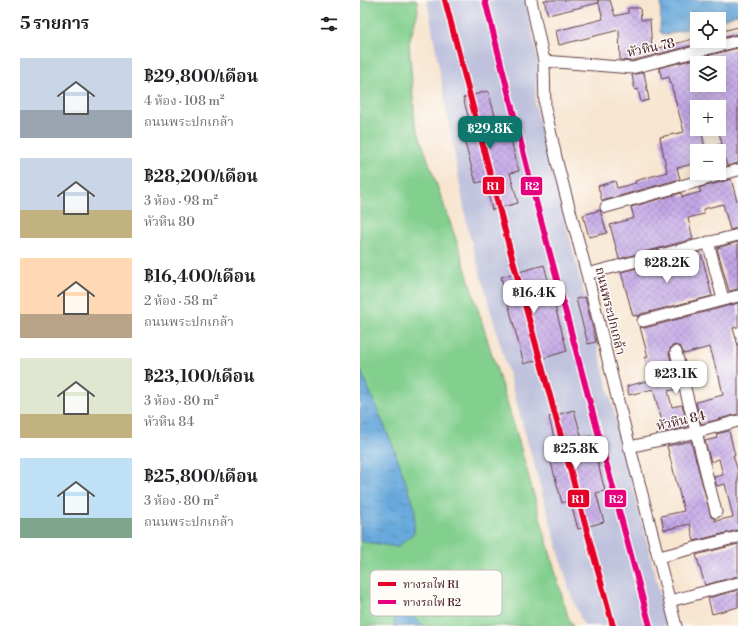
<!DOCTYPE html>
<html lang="th">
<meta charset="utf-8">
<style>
:root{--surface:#fff;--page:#f2f2f2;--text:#202124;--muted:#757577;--accent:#0f766e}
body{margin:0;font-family:"Libre Bodoni","Noto Serif Thai",serif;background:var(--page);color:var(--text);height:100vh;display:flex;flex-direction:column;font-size:15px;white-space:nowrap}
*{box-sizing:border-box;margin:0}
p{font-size:13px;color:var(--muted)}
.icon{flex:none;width:22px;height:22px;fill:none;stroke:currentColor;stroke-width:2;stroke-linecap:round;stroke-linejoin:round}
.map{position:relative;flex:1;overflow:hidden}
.details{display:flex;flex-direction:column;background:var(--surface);width:360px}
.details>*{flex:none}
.buttons{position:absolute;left:330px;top:12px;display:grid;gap:8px}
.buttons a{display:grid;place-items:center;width:36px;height:36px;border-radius:0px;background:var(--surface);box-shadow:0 2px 10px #0003;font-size:20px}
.price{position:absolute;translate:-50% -34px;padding:0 9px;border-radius:8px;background:#fff;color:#222;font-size:13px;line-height:26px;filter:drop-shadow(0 1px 2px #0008)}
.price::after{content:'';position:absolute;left:50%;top:24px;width:12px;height:9px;margin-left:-6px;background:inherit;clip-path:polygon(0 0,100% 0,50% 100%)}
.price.selected{background:var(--accent);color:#fff}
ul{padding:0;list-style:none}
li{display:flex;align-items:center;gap:12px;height:100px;padding:0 20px}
li span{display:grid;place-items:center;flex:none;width:112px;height:80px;border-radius:0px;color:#555}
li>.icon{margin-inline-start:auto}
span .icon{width:48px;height:48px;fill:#fffc;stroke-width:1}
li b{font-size:17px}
h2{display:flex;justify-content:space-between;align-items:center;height:48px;padding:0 20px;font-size:17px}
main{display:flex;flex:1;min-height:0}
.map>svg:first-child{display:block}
.railway{fill:#c0c2dd}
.green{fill:#82cf8e;stroke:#66775c}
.water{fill:url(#water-ripples);stroke:#596484}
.building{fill:url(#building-cross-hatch);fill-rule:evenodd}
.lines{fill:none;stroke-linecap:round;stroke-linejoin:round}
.minor-casing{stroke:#643d44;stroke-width:13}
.minor{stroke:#fff;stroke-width:11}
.rail-1-casing{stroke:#fdfcf7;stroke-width:9}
.rail-2-casing{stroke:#fdfcf7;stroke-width:9}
.rail-1{stroke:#e4002b;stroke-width:6}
.rail-2{stroke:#e5007d;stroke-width:6}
.labels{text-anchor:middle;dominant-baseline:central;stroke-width:3;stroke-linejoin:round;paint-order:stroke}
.street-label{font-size:13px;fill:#4a1f2b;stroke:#fdfcf7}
.key{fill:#fdfcf7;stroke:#c7baba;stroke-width:1}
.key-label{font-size:11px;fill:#4a1f2b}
.line-badge{stroke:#fdfcf7;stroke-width:1.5}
.badge-label{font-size:11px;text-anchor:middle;font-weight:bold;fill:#fff}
</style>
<main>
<section class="details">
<h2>5 รายการ<svg class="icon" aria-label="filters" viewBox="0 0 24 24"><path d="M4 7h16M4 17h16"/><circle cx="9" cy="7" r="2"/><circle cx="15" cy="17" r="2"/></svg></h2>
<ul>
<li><span style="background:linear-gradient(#c9d6e8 65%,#9aa5b1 0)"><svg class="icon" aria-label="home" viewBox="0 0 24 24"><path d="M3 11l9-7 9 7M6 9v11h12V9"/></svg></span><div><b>฿29,800/เดือน</b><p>4 ห้อง · 108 m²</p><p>ถนนพระปกเกล้า</p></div></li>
<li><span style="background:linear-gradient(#c9d6e8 65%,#c2b280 0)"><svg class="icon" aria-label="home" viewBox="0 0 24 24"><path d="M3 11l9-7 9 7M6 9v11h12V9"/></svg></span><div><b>฿28,200/เดือน</b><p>3 ห้อง · 98 m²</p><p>หัวหิน 80</p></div></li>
<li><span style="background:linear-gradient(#ffd9b3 70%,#b9a48a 0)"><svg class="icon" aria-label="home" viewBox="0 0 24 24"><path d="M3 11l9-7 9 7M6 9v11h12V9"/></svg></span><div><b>฿16,400/เดือน</b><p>2 ห้อง · 58 m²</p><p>ถนนพระปกเกล้า</p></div></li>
<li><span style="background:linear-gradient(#dfe7d0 70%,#c2b280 0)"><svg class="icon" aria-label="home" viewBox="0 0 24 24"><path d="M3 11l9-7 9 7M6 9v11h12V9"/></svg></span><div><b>฿23,100/เดือน</b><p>3 ห้อง · 80 m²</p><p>หัวหิน 84</p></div></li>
<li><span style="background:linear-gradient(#bfe0f5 75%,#7fa58c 0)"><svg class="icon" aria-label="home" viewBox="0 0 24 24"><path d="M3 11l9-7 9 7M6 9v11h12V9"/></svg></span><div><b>฿25,800/เดือน</b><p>3 ห้อง · 80 m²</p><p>ถนนพระปกเกล้า</p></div></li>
</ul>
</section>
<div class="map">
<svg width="378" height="626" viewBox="0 0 378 626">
<defs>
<pattern id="water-ripples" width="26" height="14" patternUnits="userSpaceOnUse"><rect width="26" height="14" fill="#68a9dc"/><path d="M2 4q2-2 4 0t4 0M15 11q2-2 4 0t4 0" fill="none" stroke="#5889b3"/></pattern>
<pattern id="building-cross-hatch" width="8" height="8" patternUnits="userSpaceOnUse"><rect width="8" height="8" fill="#c3a7e7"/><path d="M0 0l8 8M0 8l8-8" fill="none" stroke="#a087bb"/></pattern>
</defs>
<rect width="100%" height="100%" fill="#fdfcf7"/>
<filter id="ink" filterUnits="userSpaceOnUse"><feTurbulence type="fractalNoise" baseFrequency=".025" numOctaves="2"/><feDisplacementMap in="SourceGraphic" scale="8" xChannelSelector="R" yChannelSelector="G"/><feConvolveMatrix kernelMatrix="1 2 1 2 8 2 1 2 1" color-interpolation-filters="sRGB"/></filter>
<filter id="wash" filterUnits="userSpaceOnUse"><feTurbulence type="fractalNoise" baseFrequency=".012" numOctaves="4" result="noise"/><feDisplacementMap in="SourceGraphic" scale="16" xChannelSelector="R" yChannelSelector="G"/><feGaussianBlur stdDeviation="0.9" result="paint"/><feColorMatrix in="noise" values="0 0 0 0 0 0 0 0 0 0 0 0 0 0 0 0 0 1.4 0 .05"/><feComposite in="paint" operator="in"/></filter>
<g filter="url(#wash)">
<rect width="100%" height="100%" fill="#f7e5d0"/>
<path class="railway" d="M67 0H166L178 61 175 104 239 352 308 626H224L210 592 108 230Z"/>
<path class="green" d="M0 0H57L58 11 49 43 55 123 98 245 157 435 208 617 213 626H0Z"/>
<path class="water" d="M301 0H378V14L359 20 337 19V26L305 35 301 33 300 31Z
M0 369 35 451 55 508 54 533 37 547 0 541Z
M46 609 63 626H34C34 618 39 612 46 609Z"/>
<g id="blocks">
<path class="building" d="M184 0H238V3L188 15Z
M238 0H250L255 16 268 13V8H280L281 20H290L292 50 337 38V41H350L271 61 260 60 259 30 199 45 196 31 243 19Z
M378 27V34L359 39V32Z
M378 48V163L367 166 364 156 359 158V151H337V163L317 168 320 179 242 201 238 186 255 181 257 188 276 183 275 181 307 172 300 137 324 132 309 77 302 79 299 68ZM337 63H359V85H337ZM337 107H359V129H358L362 144 345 148 341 129H337Z
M284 72 289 100 281 102 278 89 275 90 272 75Z
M128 91 136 119 145 117 159 171 150 173 158 203 132 210 125 181 116 183 101 129 111 126 103 98Z
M371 179 377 201H378V228L370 230 363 204 343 209 344 214 328 218 333 239 259 259 250 225 274 218 271 207 321 193 322 197 341 192 339 188Z
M240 210 247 233 229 237 223 215Z
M378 242V289L369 291 357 248Z
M341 252 352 296 281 314 277 317V315L273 316 261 272Z
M184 265 207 351 164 364 141 277Z
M225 297 236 342 228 344 216 299Z
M378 303V327L373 328 378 346V414L341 424 336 402 363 395 359 376H358L350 347 324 354 321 347 315 345 311 347 309 353 318 389 308 391 312 407 322 405 328 427 305 432 293 389 269 395 267 386 291 380 285 357H288L280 327 285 328Z
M214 410 222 439 231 436 245 491 236 493 244 522 218 529 210 500 202 503 187 448 196 446 189 417Z
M369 431 375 455H373L378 472V530L334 541 330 524 304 530 301 516 324 511 307 446 331 441 351 517 355 519V521L373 517 365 484 357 486 354 477 363 475 359 459 351 462 345 441 357 438 356 434Z
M378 544V576L345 585 336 555Z
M378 590V607L352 614 348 598Z"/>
</g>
</g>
<g filter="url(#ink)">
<use href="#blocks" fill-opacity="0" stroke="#643d44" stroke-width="1"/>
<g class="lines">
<defs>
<path id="minor" d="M171 0 184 61 185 108 198 166 227 274 257 397 316 626
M184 61 272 68 378 41
M246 207 378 170
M348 242 363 299
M227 274 378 235
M283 321 378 296
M316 352 356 512
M269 447 337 432 378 421
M299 557 378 537
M310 601 378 583"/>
</defs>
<use href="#minor" class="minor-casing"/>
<use href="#minor" class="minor"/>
<defs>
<path id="rail-1" d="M85 0 150 250 253 626"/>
<path id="rail-2" d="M125 0 171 183 290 626"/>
</defs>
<use href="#rail-1" class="rail-1-casing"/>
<use href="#rail-2" class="rail-2-casing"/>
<use href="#rail-1" class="rail-1"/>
<use href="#rail-2" class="rail-2"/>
</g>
</g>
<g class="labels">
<g class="street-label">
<text transform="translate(291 48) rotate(-12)">หัวหิน 78</text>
<text transform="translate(250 311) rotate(76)">ถนนพระปกเกล้า</text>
<text transform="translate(321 421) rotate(-13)">หัวหิน 84</text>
</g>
</g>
<rect x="10" y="570" width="132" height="46" rx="6" class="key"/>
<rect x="18" y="582" width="18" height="4" fill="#e4002b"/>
<rect x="18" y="600" width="18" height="4" fill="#e5007d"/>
<g class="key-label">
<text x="43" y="588">ทางรถไฟ R1</text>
<text x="43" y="606">ทางรถไฟ R2</text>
</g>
<g class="line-badge">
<rect x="122" y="176" width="23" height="19" rx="4" fill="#e4002b"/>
<rect x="160" y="176" width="23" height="20" rx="4" fill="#e5007d"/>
<rect x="207" y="489" width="23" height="19" rx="4" fill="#e4002b"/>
<rect x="244" y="489" width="23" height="19" rx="4" fill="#e5007d"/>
</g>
<g class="badge-label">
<text x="133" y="190">R1</text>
<text x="172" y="190">R2</text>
<text x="218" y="503">R1</text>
<text x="256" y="503">R2</text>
</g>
</svg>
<div class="buttons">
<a><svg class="icon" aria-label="locate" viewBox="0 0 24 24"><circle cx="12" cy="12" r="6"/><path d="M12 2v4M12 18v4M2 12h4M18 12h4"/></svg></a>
<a><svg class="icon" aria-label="layers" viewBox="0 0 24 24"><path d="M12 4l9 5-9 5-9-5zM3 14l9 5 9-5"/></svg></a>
<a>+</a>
<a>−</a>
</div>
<b class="price selected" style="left:130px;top:150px">฿29.8K</b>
<b class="price" style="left:307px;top:284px">฿28.2K</b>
<b class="price" style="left:174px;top:314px">฿16.4K</b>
<b class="price" style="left:316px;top:395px">฿23.1K</b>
<b class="price" style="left:216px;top:470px">฿25.8K</b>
</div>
</main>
